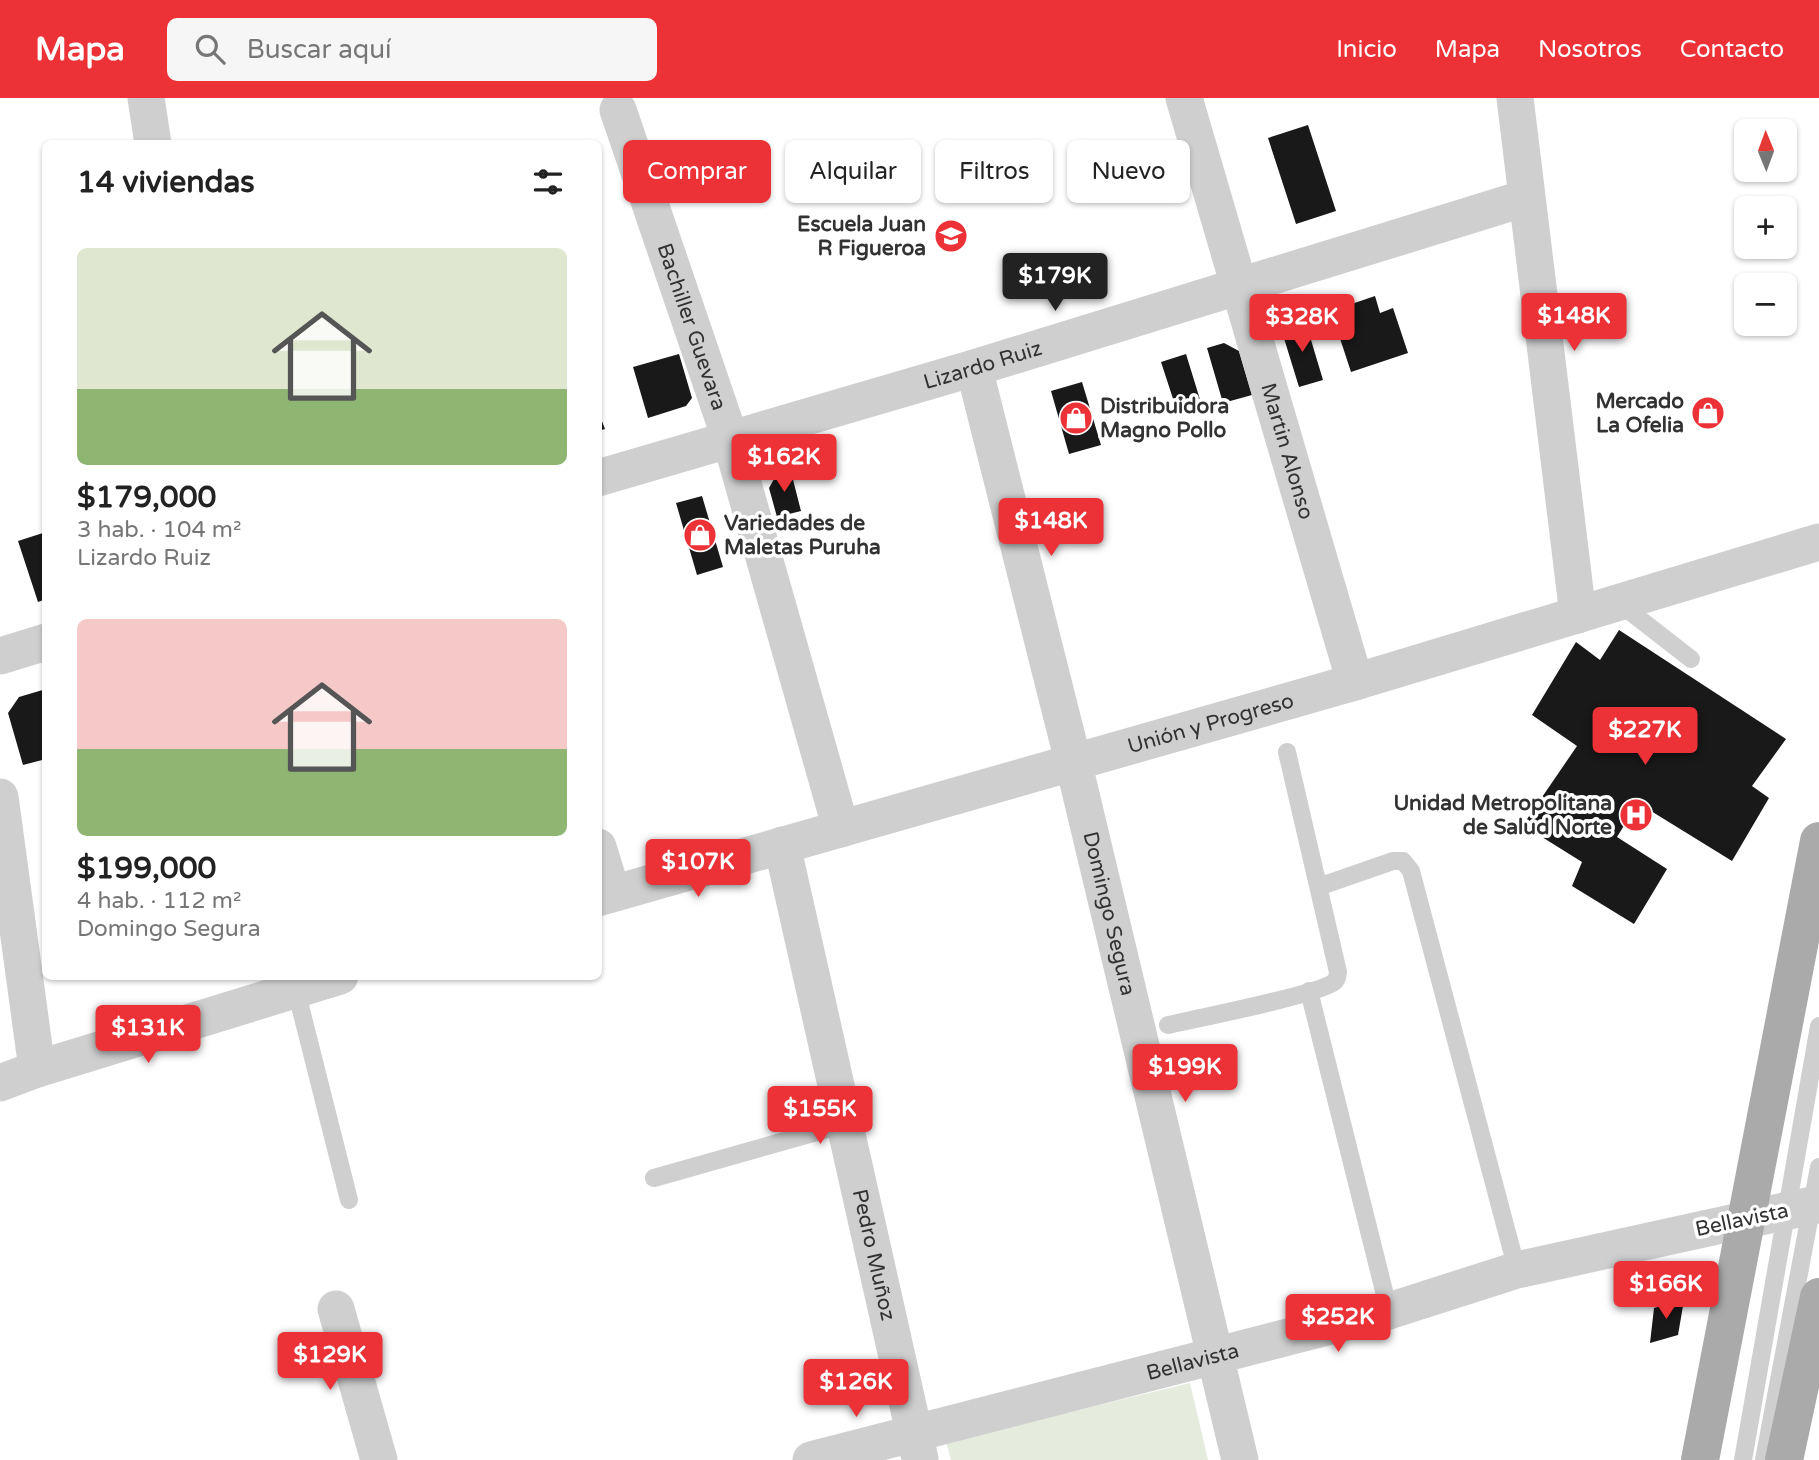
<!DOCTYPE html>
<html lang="es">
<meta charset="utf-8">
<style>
:root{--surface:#fff;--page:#f6f6f6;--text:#222;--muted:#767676;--accent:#ec3137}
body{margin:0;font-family:"Varela Round",sans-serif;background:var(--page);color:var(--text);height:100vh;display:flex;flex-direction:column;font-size:26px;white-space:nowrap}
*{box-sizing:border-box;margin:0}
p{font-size:23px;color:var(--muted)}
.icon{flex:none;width:38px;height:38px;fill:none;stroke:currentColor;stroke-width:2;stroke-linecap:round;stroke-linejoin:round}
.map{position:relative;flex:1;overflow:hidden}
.details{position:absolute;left:42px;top:42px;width:560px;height:840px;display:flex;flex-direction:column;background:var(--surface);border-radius:10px;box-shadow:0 2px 5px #0004}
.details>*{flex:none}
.hud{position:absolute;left:623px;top:42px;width:665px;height:63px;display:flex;gap:14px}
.needle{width:46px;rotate:359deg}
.tools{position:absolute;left:1734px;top:21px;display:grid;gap:14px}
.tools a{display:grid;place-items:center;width:63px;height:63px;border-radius:10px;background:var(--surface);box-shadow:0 2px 5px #0004;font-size:35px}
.price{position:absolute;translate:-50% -60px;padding:0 16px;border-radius:7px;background:var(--accent);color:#fff;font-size:23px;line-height:46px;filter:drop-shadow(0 2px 4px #0008)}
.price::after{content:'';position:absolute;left:50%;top:42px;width:21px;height:16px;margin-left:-10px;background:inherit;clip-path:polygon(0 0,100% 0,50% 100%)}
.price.selected{background:#222;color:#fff}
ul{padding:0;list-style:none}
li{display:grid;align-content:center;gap:14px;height:371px;padding:0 35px}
li span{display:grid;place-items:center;height:217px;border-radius:10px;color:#555}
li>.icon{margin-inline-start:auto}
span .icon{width:126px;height:126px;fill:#fffc;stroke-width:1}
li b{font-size:30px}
h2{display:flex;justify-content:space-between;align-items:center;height:84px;padding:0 35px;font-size:30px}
.pill{padding:0 24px;border-radius:10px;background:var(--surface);box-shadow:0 2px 5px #0004;font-size:24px;line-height:63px}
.pill.selected{background:var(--accent);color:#fff}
header{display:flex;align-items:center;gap:42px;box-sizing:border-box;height:98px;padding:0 35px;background:var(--accent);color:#fff}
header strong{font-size:33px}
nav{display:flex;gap:38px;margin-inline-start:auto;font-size:24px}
.search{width:490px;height:63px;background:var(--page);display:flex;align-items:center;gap:18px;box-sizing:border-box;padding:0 24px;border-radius:10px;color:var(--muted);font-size:26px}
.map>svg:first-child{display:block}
.green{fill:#e5ecde}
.building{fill:#191919}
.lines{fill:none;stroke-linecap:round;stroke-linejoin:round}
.service{stroke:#cfcfcf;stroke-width:18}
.minor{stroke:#cfcfcf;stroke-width:37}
.tertiary{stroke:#cfcfcf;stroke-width:38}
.primary{stroke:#aaa;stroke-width:38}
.labels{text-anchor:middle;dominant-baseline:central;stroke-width:7;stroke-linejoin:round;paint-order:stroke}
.poi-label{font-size:21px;font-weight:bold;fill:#323232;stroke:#fff;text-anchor:end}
.street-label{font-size:21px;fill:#323232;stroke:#fff}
</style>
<header>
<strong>Mapa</strong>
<div class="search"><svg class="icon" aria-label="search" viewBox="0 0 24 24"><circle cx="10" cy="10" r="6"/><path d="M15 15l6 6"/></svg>Buscar aquí</div>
<nav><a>Inicio</a><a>Mapa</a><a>Nosotros</a><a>Contacto</a></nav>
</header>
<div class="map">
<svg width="1819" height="1362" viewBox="0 0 1819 1362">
<rect width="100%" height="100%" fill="#fff"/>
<path class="green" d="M1190 1285 1208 1362H951L946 1344Z"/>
<path class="building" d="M1308 27 1336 113 1296 126 1268 40Z
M1375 198 1380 215 1393 210 1408 255 1351 274 1331 213Z
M1305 222 1323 282 1299 289 1283 237 1289 227Z
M1224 245 1239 253 1252 297 1223 305 1207 250Z
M679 256 692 300 686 308 648 320 633 269Z
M1186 256 1202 308 1178 316 1161 264Z
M1082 284 1101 347 1069 356 1051 293Z
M598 313 605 331 598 333Z
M790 370 801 413 777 419 769 390 778 374Z
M702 398 723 469 697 477 676 405Z
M46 434V501L38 504 18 443Z
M1619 532 1786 641 1752 688 1769 700 1732 763 1638 705 1617 739 1667 771 1634 826 1572 788 1582 764 1523 727 1577 648 1532 617 1576 544 1600 562Z
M46 591V661L23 667 8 615 19 599Z
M1684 1202 1678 1237 1650 1245 1654 1210Z"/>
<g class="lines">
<path class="service" d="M1619 505 1691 561
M1321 788 1393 763H1403L1411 773 1517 1172
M296 892 349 1102
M1309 893 1389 1213
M1168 927C1195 921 1320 896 1334 884 1338 881 1337 879 1338 874L1287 654
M654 1080 845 1026
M1743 1362 1819 928
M1764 1362 1819 1069"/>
<g class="minor">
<path d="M146 0 153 46"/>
<path id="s1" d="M1184 0 1355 584"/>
<path d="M1515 0 1578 517"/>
<path id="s2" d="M618 12 731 343 841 731"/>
<path id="s3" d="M974 270 1073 663 1240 1362"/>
<path id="s4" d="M598 380 974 270 1526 100"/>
<path d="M0 558 46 544"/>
<path d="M0 699 37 971"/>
<path id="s5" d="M782 747 920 1361"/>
<path d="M598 749 612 795"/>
<path id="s6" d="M598 800 1355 584 1819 444"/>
<path d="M0 985 37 971 340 878"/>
<path d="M336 1211 379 1362"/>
<path id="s7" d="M811 1362 1389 1213 1517 1172 1749 1121"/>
</g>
<path class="tertiary" d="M1749 1121 1819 1106"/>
<path class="primary" d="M1700 1362 1819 743
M1784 1362 1819 1199"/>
</g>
<defs>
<symbol id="school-disc" viewBox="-11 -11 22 22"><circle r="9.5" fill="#ec3137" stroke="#fff"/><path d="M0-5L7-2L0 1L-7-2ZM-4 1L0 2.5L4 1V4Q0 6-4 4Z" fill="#fff"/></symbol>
<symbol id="shop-disc" viewBox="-11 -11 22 22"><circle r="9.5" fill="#ec3137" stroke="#fff"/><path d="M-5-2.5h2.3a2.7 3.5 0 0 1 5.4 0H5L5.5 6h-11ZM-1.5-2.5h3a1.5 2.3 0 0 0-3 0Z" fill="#fff"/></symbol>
<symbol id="hospital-disc" viewBox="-11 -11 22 22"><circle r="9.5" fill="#ec3137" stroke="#fff"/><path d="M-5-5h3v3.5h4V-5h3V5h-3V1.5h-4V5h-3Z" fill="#fff"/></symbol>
</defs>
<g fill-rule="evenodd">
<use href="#school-disc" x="932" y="119" width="38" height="38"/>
<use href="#shop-disc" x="1689" y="296" width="38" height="38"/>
<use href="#shop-disc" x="1057" y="301" width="38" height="38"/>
<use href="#shop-disc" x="681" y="418" width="38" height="38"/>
<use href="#hospital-disc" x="1617" y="698" width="38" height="38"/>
</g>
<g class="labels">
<g class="poi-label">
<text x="926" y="126">Escuela Juan<tspan x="926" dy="24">R Figueroa</tspan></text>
<text x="1684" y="303">Mercado<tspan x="1684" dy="24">La Ofelia</tspan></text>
<text x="1100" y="308" text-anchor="start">Distribuidora<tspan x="1100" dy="24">Magno Pollo</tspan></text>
<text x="724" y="425" text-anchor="start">Variedades de<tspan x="724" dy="24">Maletas Puruha</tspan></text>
<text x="1612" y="705">Unidad Metropolitana<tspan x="1612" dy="24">de Salud Norte</tspan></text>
</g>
<g class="street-label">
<text stroke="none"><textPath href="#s2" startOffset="229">Bachiller Guevara</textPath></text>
<text stroke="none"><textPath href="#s4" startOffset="401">Lizardo Ruiz</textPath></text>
<text stroke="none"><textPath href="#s1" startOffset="368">Martin Alonso</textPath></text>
<text stroke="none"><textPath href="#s6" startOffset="637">Unión y Progreso</textPath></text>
<text stroke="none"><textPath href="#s3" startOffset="562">Domingo Segura</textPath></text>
<text transform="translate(1742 1122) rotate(-12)">Bellavista</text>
<text stroke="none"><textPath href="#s5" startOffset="420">Pedro Muñoz</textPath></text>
<text stroke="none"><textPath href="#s7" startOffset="394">Bellavista</textPath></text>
</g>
</g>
</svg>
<div class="tools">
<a><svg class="needle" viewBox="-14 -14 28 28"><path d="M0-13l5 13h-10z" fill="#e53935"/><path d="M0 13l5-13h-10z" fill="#767676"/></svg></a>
<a>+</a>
<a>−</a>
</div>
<b class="price selected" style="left:1055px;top:215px">$179K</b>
<b class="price" style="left:1574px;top:255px">$148K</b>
<b class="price" style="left:1302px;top:256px">$328K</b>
<b class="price" style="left:784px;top:396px">$162K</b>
<b class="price" style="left:1051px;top:460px">$148K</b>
<b class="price" style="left:1645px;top:669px">$227K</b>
<b class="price" style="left:698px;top:801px">$107K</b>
<b class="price" style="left:148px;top:967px">$131K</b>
<b class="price" style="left:1185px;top:1006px">$199K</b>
<b class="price" style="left:820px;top:1048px">$155K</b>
<b class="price" style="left:1666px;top:1223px">$166K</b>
<b class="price" style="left:1338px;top:1256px">$252K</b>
<b class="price" style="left:330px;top:1294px">$129K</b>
<b class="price" style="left:856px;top:1321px">$126K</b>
<div class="hud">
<a class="pill selected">Comprar</a>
<a class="pill">Alquilar</a>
<a class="pill">Filtros</a>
<a class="pill">Nuevo</a>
</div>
<section class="details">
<h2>14 viviendas<svg class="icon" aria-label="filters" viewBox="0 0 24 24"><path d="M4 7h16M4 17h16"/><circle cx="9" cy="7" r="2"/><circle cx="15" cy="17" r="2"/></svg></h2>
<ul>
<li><span style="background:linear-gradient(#dfe7d0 65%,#8fb573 0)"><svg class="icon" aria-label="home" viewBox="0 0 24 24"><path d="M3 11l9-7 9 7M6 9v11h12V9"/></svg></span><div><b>$179,000</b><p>3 hab. · 104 m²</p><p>Lizardo Ruiz</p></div></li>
<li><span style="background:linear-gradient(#f6c9c9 60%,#8fb573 0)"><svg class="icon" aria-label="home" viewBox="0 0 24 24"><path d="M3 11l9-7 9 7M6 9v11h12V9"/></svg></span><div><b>$199,000</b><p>4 hab. · 112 m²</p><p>Domingo Segura</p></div></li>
</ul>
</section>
</div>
